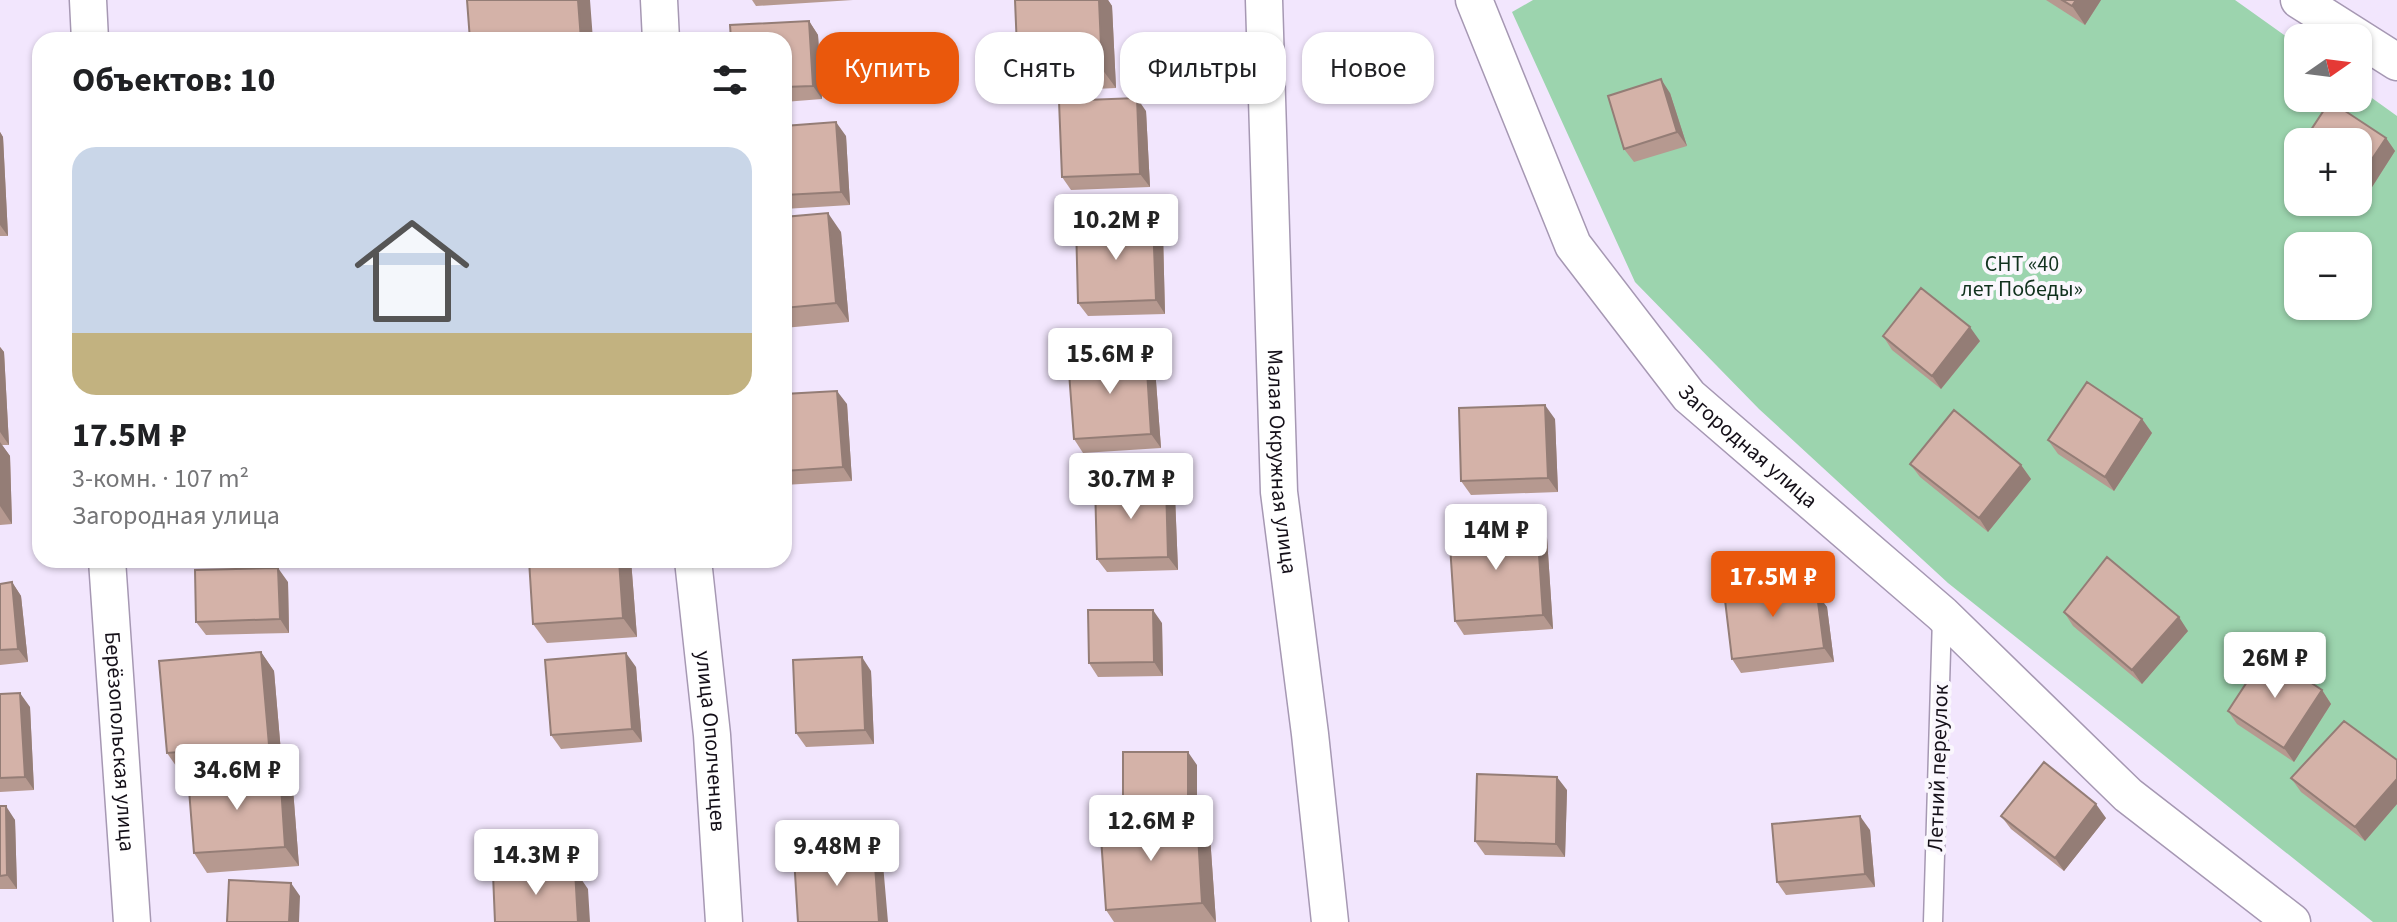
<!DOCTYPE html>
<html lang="ru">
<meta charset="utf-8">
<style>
:root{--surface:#fff;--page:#f6f6f6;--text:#202124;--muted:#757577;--line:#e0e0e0;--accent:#ea580c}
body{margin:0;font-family:"Source Sans 3",sans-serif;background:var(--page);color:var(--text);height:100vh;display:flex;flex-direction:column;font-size:30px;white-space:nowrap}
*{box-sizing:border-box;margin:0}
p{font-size:26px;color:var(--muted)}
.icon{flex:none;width:44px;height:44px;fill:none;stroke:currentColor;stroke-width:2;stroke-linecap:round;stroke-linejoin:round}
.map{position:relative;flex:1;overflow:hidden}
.side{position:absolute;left:32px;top:32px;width:760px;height:536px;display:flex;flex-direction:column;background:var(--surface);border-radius:24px;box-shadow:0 2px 6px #0004}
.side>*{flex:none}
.guide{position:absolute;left:816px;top:32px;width:760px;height:72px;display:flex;gap:16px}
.needle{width:52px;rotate:76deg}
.buttons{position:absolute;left:2284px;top:24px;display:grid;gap:16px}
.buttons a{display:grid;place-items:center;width:88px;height:88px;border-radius:16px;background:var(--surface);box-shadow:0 2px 6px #0004;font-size:40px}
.price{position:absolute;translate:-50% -68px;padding:0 18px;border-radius:8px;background:#fff;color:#222;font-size:26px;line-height:52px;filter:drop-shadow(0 2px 4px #0008)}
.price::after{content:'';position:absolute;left:50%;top:48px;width:24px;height:18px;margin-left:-12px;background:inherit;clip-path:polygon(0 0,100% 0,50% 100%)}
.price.on{background:var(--accent);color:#fff}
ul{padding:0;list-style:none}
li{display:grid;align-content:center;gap:16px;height:424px;padding:0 40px}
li+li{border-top:2px solid var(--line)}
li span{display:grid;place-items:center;height:248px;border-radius:24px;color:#555}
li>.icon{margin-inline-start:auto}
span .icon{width:144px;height:144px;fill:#fffc;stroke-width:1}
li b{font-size:34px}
h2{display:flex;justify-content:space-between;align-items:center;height:96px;padding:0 40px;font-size:34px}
.pill{padding:0 28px;border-radius:24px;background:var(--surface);box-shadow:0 2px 6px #0004;font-size:28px;line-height:72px}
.pill.on{background:var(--accent);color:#fff}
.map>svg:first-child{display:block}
.green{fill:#9cd4ae;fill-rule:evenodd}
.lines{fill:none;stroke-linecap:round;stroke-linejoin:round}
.lane-casing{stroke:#a698b3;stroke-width:21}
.street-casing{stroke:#a698b3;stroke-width:39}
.lane{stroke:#fff;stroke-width:18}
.street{stroke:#fff;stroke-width:36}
.wall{fill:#b69990}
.shaded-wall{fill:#947d76}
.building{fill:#d4b2a8;stroke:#947d76;stroke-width:2}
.labels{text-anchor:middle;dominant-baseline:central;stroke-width:8;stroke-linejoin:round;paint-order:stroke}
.park-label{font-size:22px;fill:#11321e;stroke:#faf7fd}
.street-label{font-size:22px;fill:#151019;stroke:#faf7fd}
</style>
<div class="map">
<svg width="2397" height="922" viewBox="0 0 2397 922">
<rect width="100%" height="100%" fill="#f2e6fd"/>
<path class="green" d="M1533 0H2235L2298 45V98H2358V88L2397 116V922H2373L1948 583 1759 409 1635 282 1512 12ZM2298 142H2358V202H2298ZM2298 246H2358V306H2298Z"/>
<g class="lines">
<defs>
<path id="lane" d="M1933 922 1942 617"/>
<g id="street">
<path d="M88 0 90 40"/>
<path d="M659 0 661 40"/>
<path id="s1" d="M1264 0 1279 492 1310 734 1330 922"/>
<path id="s2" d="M1474 0 1573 245 1689 396 1942 614 2128 795 2292 922"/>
<path d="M2299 0 2397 62"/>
<path id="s3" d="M107 560 132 922"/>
<path id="s4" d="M693 560 712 735 724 922"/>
</g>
</defs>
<use href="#lane" class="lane-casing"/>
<use href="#street" class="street-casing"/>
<use href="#lane" class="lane"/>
<use href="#street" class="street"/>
</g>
<path class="wall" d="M752 0H853L756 6Z
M1015 0H1108L1112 6 1116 88 1032 92 1018 73Z
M2046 0H2101L2085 25Z
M809 21 818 35 822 99 784 102V40Z
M1670 93 1687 146 1634 162 1624 149Z
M1146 111 1150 187 1071 190 1062 177Z
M784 126 846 136 850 205 784 209Z
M0 132 3 137 8 236H0Z
M2386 138 2395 151 2358 209 2347 202H2358Z
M784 217 841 232 849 322 784 328Z
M1153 221 1163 234 1165 314 1088 316 1078 303Z
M1883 336 1980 341 1941 389 1892 350Z
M0 347 4 352 9 445H2L10 456 12 524 0 525Z
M1155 368 1161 448 1083 453 1074 439Z
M784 394 847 404 852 481 784 485Z
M1555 419 1558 492 1471 495 1461 481Z
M2142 419 2152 433 2114 491 2058 454 2048 440Z
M1910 464 2021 465 2031 479 1988 532 1920 477Z
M1175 496 1178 570 1107 572 1097 559Z
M1547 538 1553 629 1464 635 1455 621Z
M529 560H631L637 637 547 643 533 624Z
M12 582 21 596 28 662 0 665V584Z
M288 582 289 633 206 635 196 622Z
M1809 589 1810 594H1817L1827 607 1834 662 1741 673 1732 659Z
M2064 612 2188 631 2142 684 2073 626Z
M1162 623 1163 676 1098 677 1089 663Z
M261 652 274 671 282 764 181 773 167 753Z
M636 667 642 742 561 749 551 735Z
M871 671 874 744 806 747 796 733Z
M2322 690 2331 704 2294 762 2237 724 2228 711Z
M0 694 30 707 34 790 0 792Z
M2397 760V804L2365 841 2301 792 2291 778Z
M1197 765V818L1210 836 1216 922H1114L1106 910 1167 819H1133L1123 806Z
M293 789 299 866 207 873 194 853Z
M1567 790 1565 857 1485 855 1475 841Z
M0 806 15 820 17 889H0Z
M2001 816 2106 818 2064 871 2011 829Z
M1870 830 1875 887 1786 895 1777 882Z"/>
<path class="shaded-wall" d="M578 0H590L593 40H581Z
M1099 0H1108L1112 6 1116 88 1102 69Z
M2076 0H2101L2085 25 2072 6Z
M809 21 818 35 822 99 813 86Z
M1661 79 1670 93 1687 146 1677 132Z
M1137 98 1146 111 1150 187 1140 174Z
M836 122 846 136 850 205 841 192Z
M0 132 3 137 8 236 0 225Z
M2386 138 2395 151 2358 209 2353 202H2358V180Z
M828 213 841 232 849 322 836 303Z
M1153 221 1163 234 1165 314 1156 300Z
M1970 327 1980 341 1941 389 1932 376Z
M0 347 4 352 9 445 0 432Z
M1146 354 1155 368 1161 448 1151 434Z
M837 391 847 404 852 481 843 467Z
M1545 405 1555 419 1558 492 1548 478Z
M2142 419 2152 433 2114 491 2105 477Z
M0 442 10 456 12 524 0 506Z
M2021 465 2031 479 1988 532 1979 518Z
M1166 483 1175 496 1178 570 1168 557Z
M1537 524 1547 538 1553 629 1543 615Z
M619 560H631L637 637 623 618Z
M278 568 288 582 289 633 280 619Z
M1800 575 1809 589 1811 609 1802 595Z
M12 582 21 596 28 662 18 649Z
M1817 594 1827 607 1834 662 1824 648Z
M1153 610 1162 623 1163 676 1154 662Z
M2179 617 2188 631 2142 684 2132 670Z
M261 652 274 671 282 764 269 745Z
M626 653 636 667 642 742 632 729Z
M862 657 871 671 874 744 865 730Z
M2322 690 2331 704 2294 762 2284 748Z
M20 693 30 707 34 790 25 777Z
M1188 752 1197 765V818L1210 836 1216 922 1202 903 1197 818 1188 805Z
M280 770 293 789 299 866 285 847Z
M1557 777 1567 790 1565 857 1556 844Z
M2397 779V804L2365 841 2355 827Z
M2096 804 2106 818 2064 871 2055 858Z
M6 806 15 820 17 889 7 875Z
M1860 816 1870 830 1875 887 1865 874Z
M874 851 883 864 888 922H879Z
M575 870 588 889 590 922H578Z
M291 883 300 896 299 922H289Z"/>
<path class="building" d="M467 0H578L581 40H470Z
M1015 0H1099L1102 69 1018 73Z
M2062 0H2076L2072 6Z
M809 21 813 86 784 87V40H731L730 25Z
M1661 79 1677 132 1624 149 1608 96Z
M1137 98 1140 174 1062 177 1059 101Z
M2330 101 2386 138 2358 180V142H2303Z
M836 122 841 192 784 195V126Z
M2298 149V163L2292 159Z
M828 213 836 303 784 308V217Z
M1153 221 1156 300 1078 303 1076 223Z
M1921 288 1970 327 1932 376 1883 336Z
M1146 354 1151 434 1074 439 1068 359Z
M2087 382 2142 419 2105 477 2048 440Z
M837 391 843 467 784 471V394Z
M1545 405 1548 478 1461 481 1459 408Z
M1954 410 2021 465 1979 518 1910 464Z
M1166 483 1168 557 1097 559 1095 484Z
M1537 524 1543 615 1455 621 1449 530Z
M2107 557 2179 617 2132 670 2064 612Z
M529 560H619L623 618 533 624Z
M278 568 280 619 196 622 195 570Z
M1800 575 1802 595 1817 594 1824 648 1732 659 1725 600 1739 598 1737 583Z
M12 582 18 649 0 650V584Z
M1088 610H1153L1154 662 1089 663Z
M261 652 269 745 167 753 159 661Z
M626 653 632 729 551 735 545 660Z
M2266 653 2322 690 2284 748 2228 711Z
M862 657 865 730 796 733 793 660Z
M20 693 25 777 0 778V694Z
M2344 721 2397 760V779L2355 827 2291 778Z
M1123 752H1188V805L1123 806Z
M2044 762 2096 804 2055 858 2001 816Z
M280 770 285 847 194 853 188 777Z
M1477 774 1557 777 1556 844 1475 841Z
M0 806H6L7 875 0 876Z
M1860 816 1865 874 1777 882 1772 824Z
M1197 817 1202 903 1106 910 1100 823Z
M874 851 879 922H798L794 857Z
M575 870 578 922H495L493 874Z
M229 880 291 883 289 922H227Z"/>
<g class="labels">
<g class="park-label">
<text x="2022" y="264">СНТ «40<tspan x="2022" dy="25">лет Победы»</tspan></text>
</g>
<g class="street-label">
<text stroke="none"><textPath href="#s2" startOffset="532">Загородная улица</textPath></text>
<text stroke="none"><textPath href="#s1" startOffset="462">Малая Окружная улица</textPath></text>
<text stroke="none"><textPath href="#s3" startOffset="182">Берёзопольская улица</textPath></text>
<text stroke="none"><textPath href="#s4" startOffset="182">улица Ополченцев</textPath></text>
<text transform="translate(1938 768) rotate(-88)">Летний переулок</text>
</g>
</g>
</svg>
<div class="buttons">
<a><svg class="needle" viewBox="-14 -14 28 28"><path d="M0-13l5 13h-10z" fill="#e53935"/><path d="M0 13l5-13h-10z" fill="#757577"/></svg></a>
<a>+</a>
<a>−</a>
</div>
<b class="price" style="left:1116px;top:262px">10.2M ₽</b>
<b class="price" style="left:1110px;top:396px">15.6M ₽</b>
<b class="price" style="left:1131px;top:521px">30.7M ₽</b>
<b class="price" style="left:1496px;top:572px">14M ₽</b>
<b class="price on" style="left:1773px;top:619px">17.5M ₽</b>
<b class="price" style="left:2275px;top:700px">26M ₽</b>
<b class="price" style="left:237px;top:812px">34.6M ₽</b>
<b class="price" style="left:1151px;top:863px">12.6M ₽</b>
<b class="price" style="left:837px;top:888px">9.48M ₽</b>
<b class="price" style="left:536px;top:897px">14.3M ₽</b>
<div class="guide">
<a class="pill on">Купить</a>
<a class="pill">Снять</a>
<a class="pill">Фильтры</a>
<a class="pill">Новое</a>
</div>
<section class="side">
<h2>Объектов: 10<svg class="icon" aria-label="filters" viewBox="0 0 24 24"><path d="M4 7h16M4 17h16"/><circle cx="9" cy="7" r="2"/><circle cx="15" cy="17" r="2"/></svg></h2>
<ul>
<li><span style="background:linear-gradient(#c9d6e8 75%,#c2b280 0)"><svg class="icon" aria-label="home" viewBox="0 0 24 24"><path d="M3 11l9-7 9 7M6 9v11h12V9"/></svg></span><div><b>17.5M ₽</b><p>3-комн. · 107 m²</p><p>Загородная улица</p></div></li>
</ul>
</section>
</div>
